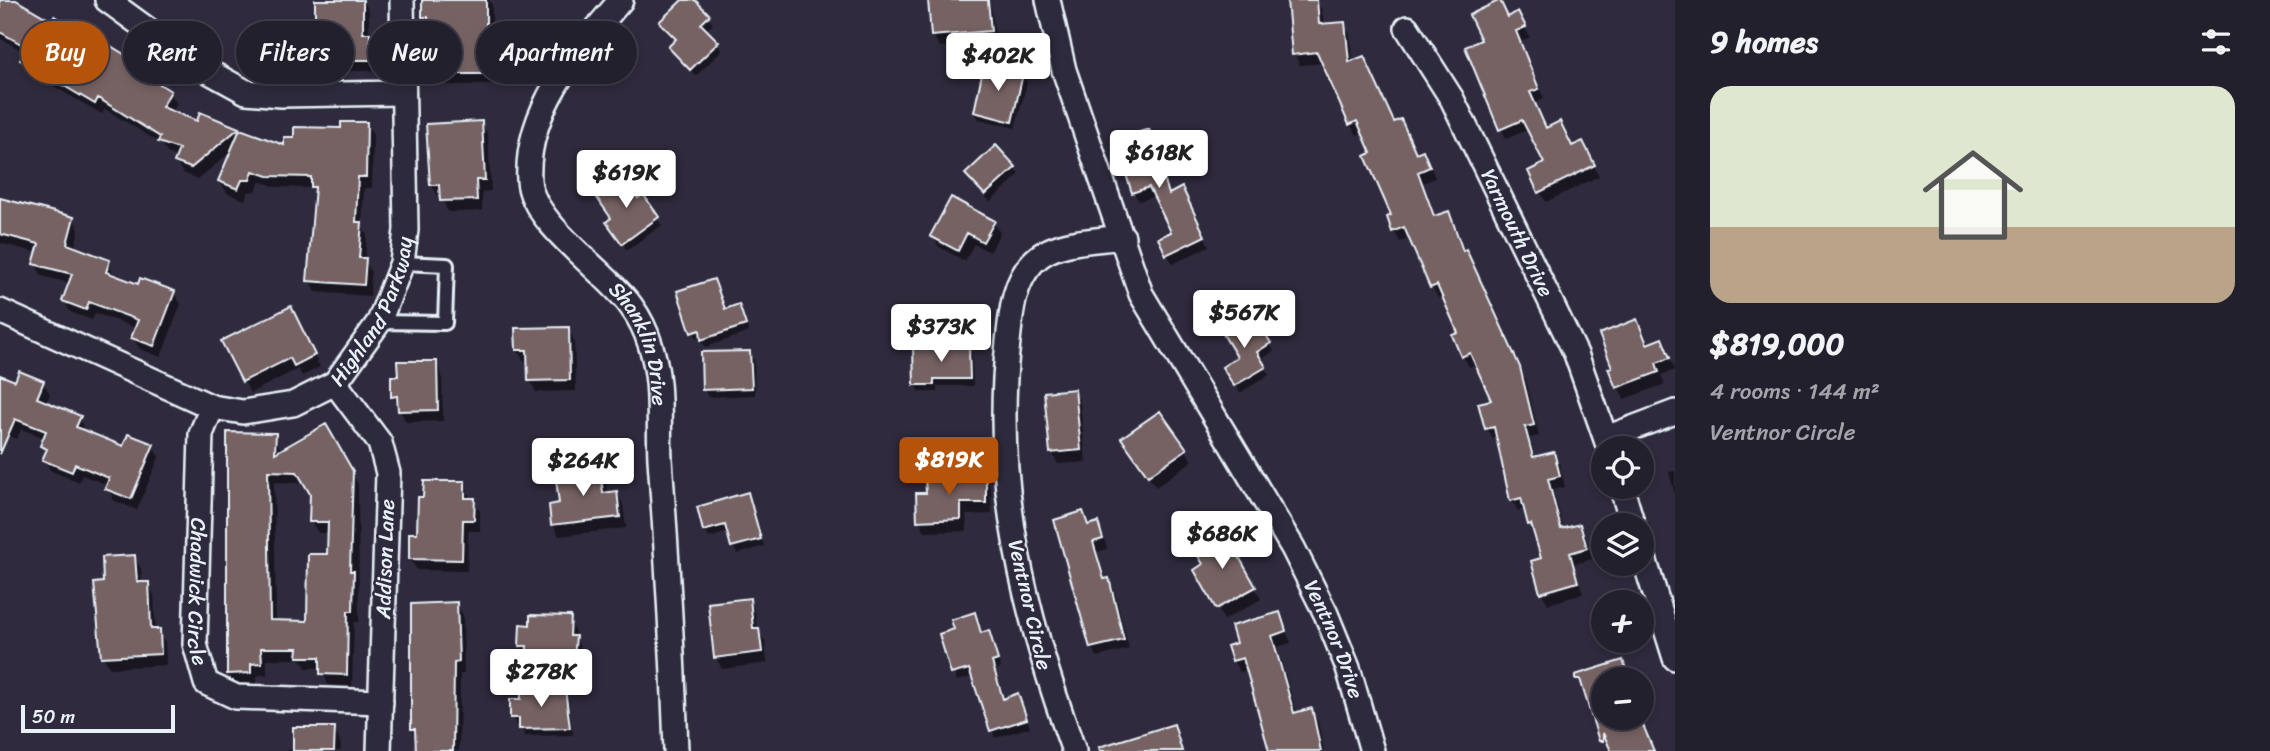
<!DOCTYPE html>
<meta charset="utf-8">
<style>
:root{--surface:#23202e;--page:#2f2d3a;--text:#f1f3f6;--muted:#a3a3aa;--line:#403e4a;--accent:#b45309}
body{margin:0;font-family:Sriracha,sans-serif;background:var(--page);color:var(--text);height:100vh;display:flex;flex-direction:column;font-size:26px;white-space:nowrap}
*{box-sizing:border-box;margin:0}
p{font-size:23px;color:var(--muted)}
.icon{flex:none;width:38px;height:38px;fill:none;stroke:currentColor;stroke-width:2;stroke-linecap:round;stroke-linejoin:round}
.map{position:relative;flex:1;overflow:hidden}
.details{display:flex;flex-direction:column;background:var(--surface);width:595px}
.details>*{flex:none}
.banner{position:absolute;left:21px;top:21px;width:665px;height:63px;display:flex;gap:14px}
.fabs{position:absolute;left:1591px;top:436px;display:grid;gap:14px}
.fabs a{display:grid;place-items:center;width:63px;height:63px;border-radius:50%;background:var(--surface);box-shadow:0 4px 10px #0003,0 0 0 2px var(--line);font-size:35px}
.scale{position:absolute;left:21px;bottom:18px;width:154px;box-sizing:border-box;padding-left:7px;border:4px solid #e8f1f8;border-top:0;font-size:19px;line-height:24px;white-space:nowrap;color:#e8f1f8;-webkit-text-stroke:5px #2f2a3d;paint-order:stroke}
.price{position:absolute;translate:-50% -60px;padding:0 16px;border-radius:7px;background:#fff;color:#222;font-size:23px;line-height:46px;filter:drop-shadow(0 2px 4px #0008)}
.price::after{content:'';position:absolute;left:50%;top:42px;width:21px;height:16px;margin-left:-10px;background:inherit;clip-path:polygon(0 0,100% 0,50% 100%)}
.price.selected{background:var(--accent);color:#fff}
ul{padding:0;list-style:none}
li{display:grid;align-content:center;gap:14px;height:371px;padding:0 35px}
li span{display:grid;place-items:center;height:217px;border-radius:21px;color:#555}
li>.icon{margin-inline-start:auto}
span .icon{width:126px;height:126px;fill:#fffc;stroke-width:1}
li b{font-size:30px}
h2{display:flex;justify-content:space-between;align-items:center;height:84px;padding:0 35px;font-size:30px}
.tag{padding:0 24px;border-radius:32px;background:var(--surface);box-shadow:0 4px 10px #0003,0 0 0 2px var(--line);font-size:24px;line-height:63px}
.tag.selected{background:var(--accent);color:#fff}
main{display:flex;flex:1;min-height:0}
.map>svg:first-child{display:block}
.shadow{fill:#0007;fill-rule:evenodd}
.building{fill:#776264;stroke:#e8f1f8;stroke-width:2;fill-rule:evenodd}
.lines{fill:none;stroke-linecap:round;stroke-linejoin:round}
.lane-casing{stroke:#e8f1f8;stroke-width:18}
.street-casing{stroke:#e8f1f8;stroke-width:28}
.lane{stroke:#2f2a3d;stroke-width:12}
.street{stroke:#2f2a3d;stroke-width:23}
.labels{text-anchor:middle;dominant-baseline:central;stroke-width:5;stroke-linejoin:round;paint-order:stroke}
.street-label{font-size:21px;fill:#e8f1f8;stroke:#2f2a3d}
</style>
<main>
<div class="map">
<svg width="1675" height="751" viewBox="0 0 1675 751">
<rect width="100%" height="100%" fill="#2f2a3d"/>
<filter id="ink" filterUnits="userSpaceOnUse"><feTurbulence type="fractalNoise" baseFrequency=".0143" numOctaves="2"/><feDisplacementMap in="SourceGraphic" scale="14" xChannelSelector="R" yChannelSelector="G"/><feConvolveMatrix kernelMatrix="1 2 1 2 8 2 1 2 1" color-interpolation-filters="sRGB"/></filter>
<g filter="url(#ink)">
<path class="shadow" d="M0 0H15L52 23 71 29 78 40 103 58 130 61 137 72 170 93 177 104 171 113 198 123 201 114 240 133 286 147 366 124 373 135 372 188H364L362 226 367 235 365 261 371 272 370 296 316 292 309 281 314 188 276 187 260 181 256 191 248 192 245 200 227 193 220 181 233 150 198 179 183 173 176 162 178 157 167 153 162 144 105 109 102 114 29 72 22 60 26 53 0 38Z
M317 0H363L369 11V34L376 46V71H323L317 60Z
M424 0H489L492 5V85H445L440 76H436L429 64V25L424 16Z
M685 0H692L708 16 713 24 705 31 722 50 696 76 674 54 670 47 677 41 662 23Z
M930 0H990L996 42 940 47 933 36Z
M1301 0H1316L1322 10 1324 26 1344 24 1350 35 1353 63 1417 155 1422 152 1429 163 1435 178 1423 183 1435 218 1448 213 1454 224 1464 252 1472 262 1526 380 1539 436 1530 438 1535 458 1553 454 1560 465 1565 487 1553 490 1564 530 1579 526 1586 537 1592 559 1574 564 1583 594 1548 604 1542 593 1533 562 1543 559 1525 509 1518 511 1512 500 1498 438 1493 439 1487 428 1493 401 1477 364 1469 367 1463 356 1460 334 1443 295 1438 298 1432 287 1411 238 1400 242 1394 231V217L1373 154 1364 132 1357 135 1350 124 1323 63 1300 65 1294 54Z
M1508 19 1523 24 1530 37 1521 42 1544 99 1535 103 1546 129 1572 148 1588 153 1599 176 1546 202 1540 192 1546 164 1529 129 1506 139 1467 48 1484 40Z
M1022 75 1027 83 1015 128 979 119 974 112Z
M481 123 488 135 491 191 482 192V211L448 212 441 196H438L431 184Z
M1148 132 1171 195 1187 199 1209 246 1173 264 1167 254 1174 233 1156 196 1139 201 1133 192Z
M1015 168 1019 175 990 202 967 174Z
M0 200 73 218 79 230 74 249 109 262 114 277 139 286 174 293 181 304 161 357 140 349 133 338 136 328 95 313 92 320 70 312 64 300 70 283 42 276 35 264 38 253 0 243Z
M638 200 662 225 627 250 612 229 613 219Z
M993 222 1000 233 990 252 974 244 965 261 939 247 932 236Z
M714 281 726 311 738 306 749 332 706 347 693 333 679 292Z
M297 320 320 367 302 376 298 369 250 393 224 342Z
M1637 322 1648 345 1661 340 1675 370 1661 375 1665 384 1624 399 1611 369 1614 368Z
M1258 325 1274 351 1260 360 1269 375 1240 393 1224 367 1239 358 1247 332Z
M568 329 574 340 576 391 536 392 530 380 529 361H524L517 349Z
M968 348 972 355 973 386H937V392H920L916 385Z
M749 352 754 360 755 395 708 397 704 389Z
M436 362 442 374 443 421 406 422 393 396 399 378Z
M0 377 16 383 43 382 50 394 46 403 79 417 85 432 124 448 152 445 159 457 137 510 113 500 108 485 82 475 79 482 51 471 44 459 47 454 42 446 45 438 21 429 17 439 0 433Z
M1074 391 1080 402 1086 462 1058 464 1052 453 1046 394Z
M325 427 358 484 359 622H354L352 686 328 685 322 668H306L301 659H267V675H257V684L235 685 228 674 275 435 281 452ZM274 482 305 483 311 493V521L318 533H329V556L309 623 276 622Z
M1130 450H1186L1192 461 1156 487Z
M599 469 606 480 607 494 616 493 623 504 626 528 559 536 553 524 561 505Z
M1675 471V495L1669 472Z
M985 478 991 490 992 514 966 515 967 531 925 532 919 520 927 495Z
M464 483 471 500 480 511V531H468L467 571 417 570 410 559 419 535Z
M747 494 764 546 737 554 728 532 709 538 705 530Z
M1083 513 1089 527 1097 524 1103 534 1107 549 1097 552 1106 580H1108L1114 589 1129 649 1097 657 1091 647Z
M1224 534 1261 599 1224 620 1196 570 1206 565Z
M134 557 141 569 142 584H148L154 595 156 631 165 642 166 665 110 668 103 657 105 584Z
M749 600 755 612 757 630 765 641 767 663 722 669 716 657Z
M456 604 463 615 464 674H460L459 751H418L417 737 413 728Z
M974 614 982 634 988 633 993 640 1001 668 995 670 1004 700 1018 696 1030 727 995 738 974 676 957 681 941 635 956 630Z
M1279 614 1291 643 1277 647 1297 714 1311 710 1318 722 1324 751H1273L1248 670 1240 672 1233 661 1229 647 1238 644Z
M570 618 579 645 578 666 532 665 521 646 531 626Z
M1623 662 1631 679H1603V718H1628L1633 733 1643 728 1654 751H1613L1605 733 1601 734 1580 675Z
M564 690 568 697 573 735 525 736 521 725H516L512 717 523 701Z
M334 729 340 741 341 751H287Z"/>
<path class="building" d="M0 0H16L52 21 54 16 72 27 69 34 103 55 109 45 132 59 128 65 171 91 162 107 197 121 200 112 239 128 191 168 174 162 179 149 158 142 160 137 98 98 95 104 20 60 28 48 0 32Z
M315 0H363V33H370V60H315Z
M422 0H486V74H437V65H427L428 17H422Z
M682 0H695L710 15 701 24 719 42 690 70 668 47 676 39 659 22Z
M928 0H988L991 31 931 36Z
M1287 0H1317L1319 24 1345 22 1349 62 1364 56 1394 122 1401 119 1416 153 1423 150 1430 167 1418 172 1434 216 1449 211 1463 251 1466 249 1520 367 1534 425 1525 427 1533 457 1554 452 1560 476 1548 479 1561 529 1580 524 1587 548 1570 553 1578 582 1540 593 1531 561 1541 558 1531 524 1528 525 1521 498 1510 501 1494 427 1485 429 1478 403 1491 400 1470 353 1461 357 1452 335 1458 333 1437 285 1430 288 1404 227 1392 232 1387 217 1391 215 1365 156 1371 153 1357 121 1349 125 1317 52 1292 55Z
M1500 0 1508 17 1518 11 1526 27 1516 31 1539 89 1530 92 1546 128 1560 121 1572 146 1583 141 1595 165 1538 193 1528 171 1544 163 1522 120 1499 130 1465 47 1481 40 1469 15Z
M984 64 1023 74 1012 122 974 112Z
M482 121 485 180H476L477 200 440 201 439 185H430L426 124Z
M341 122H367L366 177H358L356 222H362L359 258H366L364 285 307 281 315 187H311V177L268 176 253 171 250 180H242L238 189 218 181 240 129 284 145V137H294V127L341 128Z
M1149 129 1169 194 1182 187 1205 236 1166 255 1158 238 1171 232 1149 187 1132 193 1115 140Z
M996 145 1016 167 985 195 965 174Z
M621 175 638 198 643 194 659 217 622 244 606 222 611 218 595 195Z
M951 197 995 221 983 242 967 233 958 251 930 236Z
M0 198 74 217 67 244 110 260 106 272 138 284 140 278 175 291 154 346 131 338 138 320 89 302 86 310 62 301 72 274 33 264 39 244 0 234Z
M714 279 725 309 739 304 746 325 701 340 700 330 691 333 677 291Z
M291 306 315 355 294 366 290 358 242 382 221 341Z
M1240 317 1248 329 1258 322 1271 343 1257 352 1266 367 1234 386 1222 367 1237 357 1220 329Z
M1637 319 1647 344 1662 338 1670 358 1656 363 1659 372 1616 388 1608 368 1612 367 1599 334Z
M569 327 570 380 528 381 527 350H516L515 328Z
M969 346 970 379H934V385H914L913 347Z
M750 351 752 388 702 390 701 352Z
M397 361H437L438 410 398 411 397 396 391 397V376H398Z
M19 371 44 381 37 398 81 416 76 427 123 446 128 434 154 444 131 499 105 489 109 478 75 464 72 472 42 460 47 449 40 446 46 431 15 419 0 454V375L15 381Z
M1075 389 1081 450 1050 453 1044 392Z
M1160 411 1187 449 1148 476 1121 438Z
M326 424 353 471 350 571H354L353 611H348L347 675 320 674V657H297L298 648H261L262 663 251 664V673L227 674V432L276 433 275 453ZM268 471 297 472 310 494 309 522H328L327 554H308L307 621 270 620Z
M600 467 603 493 617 491 620 517 551 525 549 505 559 503 555 472Z
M986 476V503H961V519L917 521 916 493H926L925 478Z
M424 481H465V498H475L474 520H463L462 560 409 559V533H417L418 497H423Z
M748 492 761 539 731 547 725 525 703 531 697 507Z
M1083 511 1088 525 1098 522 1103 539 1093 542 1104 579 1109 578 1124 640 1090 648 1054 520Z
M1225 532 1256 587 1216 609 1194 570 1203 564 1194 549Z
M135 555 137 582H149L151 629H160L161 654 101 657 94 583 103 582 102 557Z
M750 598 753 628H759L762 652 714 658 708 603Z
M457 602 459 662 454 663 453 751H416L415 729H411V604Z
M975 612 981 633 989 630 998 660 992 662 1003 699 1018 693 1027 719 990 731 969 669 951 674 939 634 954 629 951 620Z
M1280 612 1286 631 1272 636 1294 713 1312 708 1321 751H1269L1243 658 1232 661 1227 646 1236 643 1231 626Z
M530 615 571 616 570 636H576L574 659 526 658 527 646H519L520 624 530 625Z
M1623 660 1629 679H1603V718H1640L1654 751H1611L1603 733V741H1599L1580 679H1575V675Z
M565 688 570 728 519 729V718H510V699H521V689Z
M1174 724 1182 751H1100L1099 747Z
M293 727H335L334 751H293Z"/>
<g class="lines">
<defs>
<path id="lane" d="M379 322 445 323 447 265 402 263"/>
<g id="street">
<path d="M107 0 195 64 246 92 281 95 402 93"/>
<path id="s1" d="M621 0C578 50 525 109 529 180 531 223 606 271 631 306 639 317 646 331 650 344 663 381 658 421 660 459 667 557 673 654 676 751"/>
<path id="s2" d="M1048 0 1064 70 1141 294 1293 548 1326 614 1348 668 1372 751"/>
<path id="s3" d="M1407 28 1452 99 1576 354 1609 448"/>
<path id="s4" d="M0 311 212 407 243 412 293 404 335 383 379 322 402 263 406 230 402 0"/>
<path d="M335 383 380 443 388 473 379 751"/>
<path id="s5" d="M212 407 201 434 195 644 206 683 236 697 381 702"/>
<path d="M1606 438 1675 412"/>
<path d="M1621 486 1633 525"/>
<path d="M1642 552 1675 658"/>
<path d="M1074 751C1025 616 992 487 1008 342 1011 314 1013 283 1033 262 1053 240 1094 241 1123 237"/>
</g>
</defs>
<use href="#lane" class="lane-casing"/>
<use href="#street" class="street-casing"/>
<use href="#lane" class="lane"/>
<use href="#street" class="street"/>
</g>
</g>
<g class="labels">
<g class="street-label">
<text stroke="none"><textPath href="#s3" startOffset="233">Yarmouth Drive</textPath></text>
<text stroke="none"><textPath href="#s4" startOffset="444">Highland Parkway</textPath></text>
<text stroke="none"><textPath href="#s1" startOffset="411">Shanklin Drive</textPath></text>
<text transform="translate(385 559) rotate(-88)">Addison Lane</text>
<text stroke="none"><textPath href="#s5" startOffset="187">Chadwick Circle</textPath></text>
<text transform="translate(1030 605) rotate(77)">Ventnor Circle</text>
<text stroke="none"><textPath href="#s2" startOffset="705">Ventnor Drive</textPath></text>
</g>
</g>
</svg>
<div class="fabs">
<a><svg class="icon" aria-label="locate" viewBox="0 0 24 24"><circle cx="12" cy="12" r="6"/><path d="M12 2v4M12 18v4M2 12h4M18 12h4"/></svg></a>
<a><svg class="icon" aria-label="layers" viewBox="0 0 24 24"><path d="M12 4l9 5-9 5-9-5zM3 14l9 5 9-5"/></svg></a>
<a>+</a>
<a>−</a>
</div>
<div class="scale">50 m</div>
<b class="price" style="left:998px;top:93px">$402K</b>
<b class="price" style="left:1159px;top:190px">$618K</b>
<b class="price" style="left:626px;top:210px">$619K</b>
<b class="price" style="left:1244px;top:350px">$567K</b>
<b class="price" style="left:941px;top:364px">$373K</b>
<b class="price selected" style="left:949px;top:497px">$819K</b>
<b class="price" style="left:583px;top:498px">$264K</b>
<b class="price" style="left:1222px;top:571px">$686K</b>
<b class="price" style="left:541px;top:709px">$278K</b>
<div class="banner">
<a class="tag selected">Buy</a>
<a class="tag">Rent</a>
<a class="tag">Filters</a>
<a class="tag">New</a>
<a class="tag">Apartment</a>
</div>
</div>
<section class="details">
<h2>9 homes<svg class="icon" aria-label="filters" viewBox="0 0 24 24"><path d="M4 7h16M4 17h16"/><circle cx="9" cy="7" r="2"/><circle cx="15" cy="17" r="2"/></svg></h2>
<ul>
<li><span style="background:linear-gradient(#dfe7d0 65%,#b9a48a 0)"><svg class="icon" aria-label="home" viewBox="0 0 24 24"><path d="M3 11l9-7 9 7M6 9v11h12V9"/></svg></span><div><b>$819,000</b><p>4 rooms · 144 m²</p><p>Ventnor Circle</p></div></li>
</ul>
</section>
</main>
